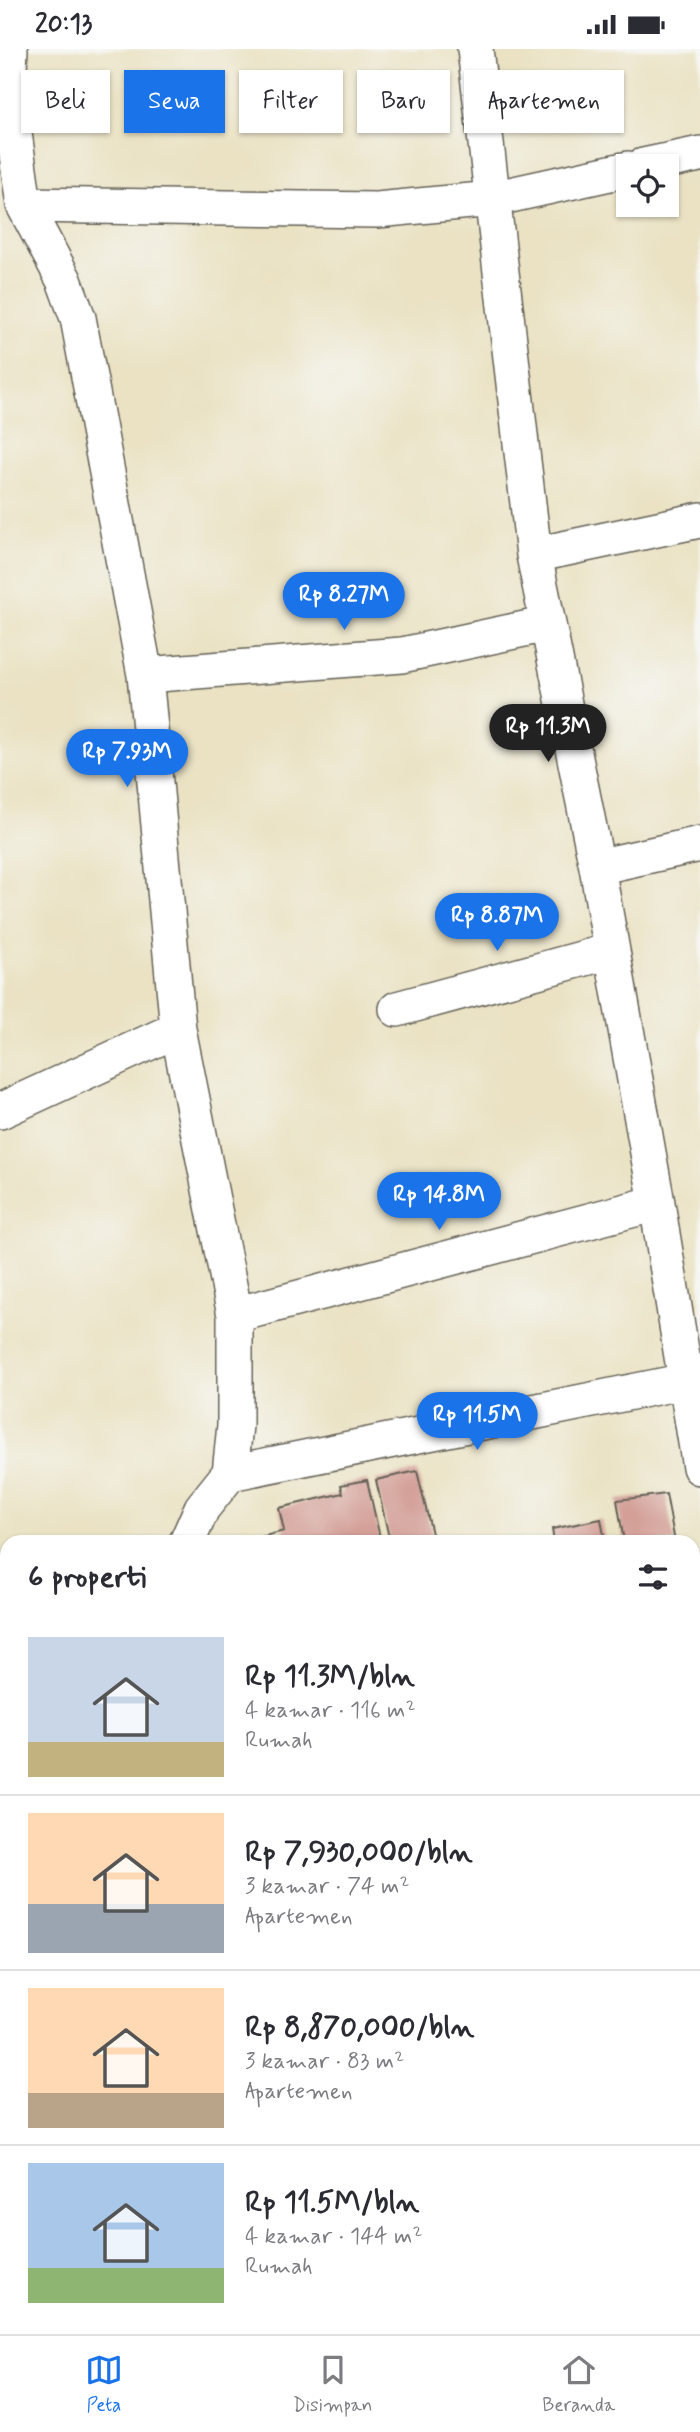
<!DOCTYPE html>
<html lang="id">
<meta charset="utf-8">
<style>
:root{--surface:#fff;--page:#f7f7f7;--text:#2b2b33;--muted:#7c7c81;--line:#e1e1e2;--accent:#1a73e8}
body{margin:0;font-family:Mynerve,sans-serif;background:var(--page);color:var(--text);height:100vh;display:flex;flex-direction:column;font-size:26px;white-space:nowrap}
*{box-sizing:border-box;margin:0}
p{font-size:23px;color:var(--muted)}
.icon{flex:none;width:38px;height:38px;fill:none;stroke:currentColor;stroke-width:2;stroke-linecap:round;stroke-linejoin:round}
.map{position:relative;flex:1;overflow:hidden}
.drawer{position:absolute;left:0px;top:1486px;width:700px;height:800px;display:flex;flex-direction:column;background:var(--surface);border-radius:21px 21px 0 0;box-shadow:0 2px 5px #0004}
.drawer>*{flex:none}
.guide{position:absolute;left:21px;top:21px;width:658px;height:63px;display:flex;gap:14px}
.fabs{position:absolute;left:616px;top:105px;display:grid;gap:14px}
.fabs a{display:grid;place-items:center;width:63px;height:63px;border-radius:0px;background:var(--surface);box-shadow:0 2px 5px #0004;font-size:35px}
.price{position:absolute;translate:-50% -60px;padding:0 16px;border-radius:24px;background:var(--accent);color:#fff;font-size:23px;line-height:46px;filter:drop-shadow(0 2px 4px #0008)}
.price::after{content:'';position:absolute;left:50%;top:42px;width:21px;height:16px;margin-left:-10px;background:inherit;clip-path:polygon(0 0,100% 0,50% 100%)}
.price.on{background:#222;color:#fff}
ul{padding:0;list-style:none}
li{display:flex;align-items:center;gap:21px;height:175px;padding:0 28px}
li+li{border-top:2px solid var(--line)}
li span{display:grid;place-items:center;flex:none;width:196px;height:140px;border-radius:0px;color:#555}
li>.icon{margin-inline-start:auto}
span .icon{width:84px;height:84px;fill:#fffc;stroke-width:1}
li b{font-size:30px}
h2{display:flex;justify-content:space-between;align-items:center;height:84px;padding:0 28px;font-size:30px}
.chip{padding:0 24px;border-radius:0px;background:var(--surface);box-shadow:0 2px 5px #0004;font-size:24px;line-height:63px}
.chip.on{background:var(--accent);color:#fff}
.status{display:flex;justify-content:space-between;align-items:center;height:49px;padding:0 35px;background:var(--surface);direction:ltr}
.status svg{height:19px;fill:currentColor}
.tab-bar{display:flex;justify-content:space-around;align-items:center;height:98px;border-top:2px solid var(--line);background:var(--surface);font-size:19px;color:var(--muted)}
.tab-bar a{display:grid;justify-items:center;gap:4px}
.tab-bar .on{color:var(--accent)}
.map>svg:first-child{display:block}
.building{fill:#d39f97}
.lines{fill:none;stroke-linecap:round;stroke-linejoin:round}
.minor-casing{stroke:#646156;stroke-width:38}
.minor{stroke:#fff;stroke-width:35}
</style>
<div class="status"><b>20:13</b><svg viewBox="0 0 49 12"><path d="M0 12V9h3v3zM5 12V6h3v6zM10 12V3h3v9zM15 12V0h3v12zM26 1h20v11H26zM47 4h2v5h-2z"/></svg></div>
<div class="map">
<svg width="700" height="2285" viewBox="0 0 700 2285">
<rect width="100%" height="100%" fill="#f6f6f2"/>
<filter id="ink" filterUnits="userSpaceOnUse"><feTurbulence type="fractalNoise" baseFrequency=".0143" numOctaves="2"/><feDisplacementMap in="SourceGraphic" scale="14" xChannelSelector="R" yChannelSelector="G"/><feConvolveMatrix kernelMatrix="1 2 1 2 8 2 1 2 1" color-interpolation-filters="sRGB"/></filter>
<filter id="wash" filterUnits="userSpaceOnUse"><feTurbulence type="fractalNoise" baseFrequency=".00686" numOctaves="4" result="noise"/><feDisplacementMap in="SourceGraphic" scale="28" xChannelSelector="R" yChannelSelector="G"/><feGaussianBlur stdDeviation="1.57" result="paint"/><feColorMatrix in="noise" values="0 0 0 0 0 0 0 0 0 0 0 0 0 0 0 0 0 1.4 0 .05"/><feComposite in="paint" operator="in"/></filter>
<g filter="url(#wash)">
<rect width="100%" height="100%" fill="#eae2c3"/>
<g id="blocks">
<path class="building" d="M417 1422 433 1489 416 1493H390L376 1431Z
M367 1431 381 1493H241L284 1482 279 1459 343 1444 341 1436Z
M666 1445 675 1493H624L617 1451Z
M601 1470 605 1493H554L552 1480Z
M0 1534H3L7 1557 0 1558Z
M697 1560 700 1595 693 1596V1561Z
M7 1635V1668H6L0 1637Z
M700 1651V1709L693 1711V1653Z
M700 1741V1804L693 1806V1743Z
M7 1754V1822L0 1824V1757Z
M700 1839V1893L693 1895V1841Z
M700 1923V1985L693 1988V1925Z
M7 1933V1963H6L0 1935Z
M7 1975V2009L0 2012V1977Z
M700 2010V2098L693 2102V2022Z
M366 2278H419L415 2285H362Z"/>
</g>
</g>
<g filter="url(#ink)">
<use href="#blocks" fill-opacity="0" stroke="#646156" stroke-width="2"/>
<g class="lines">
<defs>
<path id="minor" d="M10 0 8 41 24 156 64 231 78 269 145 626 178 980 235 1266V1376L230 1424 202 1459 187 1493
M475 0 534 506 597 818 657 1154 700 1418
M643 117 700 105
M24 156 377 161 492 150 628 120
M534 506 700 471
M145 626 402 606 548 575
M597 818 700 795
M397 960 611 902
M0 1062 178 980
M235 1266 657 1154
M230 1424 686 1332 700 1323
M693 1528 700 1526
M693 1627 700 1623
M0 1717 7 1715
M693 1820 700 1817
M693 2012 700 2010
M0 2241 7 2243
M155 2278 181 2285"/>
</defs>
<use href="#minor" class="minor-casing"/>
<use href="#minor" class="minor"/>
</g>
</g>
</svg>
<div class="fabs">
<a><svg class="icon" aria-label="locate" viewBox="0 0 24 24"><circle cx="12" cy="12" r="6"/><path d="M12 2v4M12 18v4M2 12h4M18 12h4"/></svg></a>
</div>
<b class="price" style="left:344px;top:583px">Rp 8.27M</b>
<b class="price on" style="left:548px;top:715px">Rp 11.3M</b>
<b class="price" style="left:127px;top:740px">Rp 7.93M</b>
<b class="price" style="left:497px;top:904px">Rp 8.87M</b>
<b class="price" style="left:439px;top:1183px">Rp 14.8M</b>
<b class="price" style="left:477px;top:1403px">Rp 11.5M</b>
<div class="guide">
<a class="chip">Beli</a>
<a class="chip on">Sewa</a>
<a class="chip">Filter</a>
<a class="chip">Baru</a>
<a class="chip">Apartemen</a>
</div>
<section class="drawer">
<h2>6 properti<svg class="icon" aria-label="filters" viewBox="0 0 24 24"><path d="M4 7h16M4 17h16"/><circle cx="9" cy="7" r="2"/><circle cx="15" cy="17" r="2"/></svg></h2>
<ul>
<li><span style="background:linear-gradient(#c9d6e8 75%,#c2b280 0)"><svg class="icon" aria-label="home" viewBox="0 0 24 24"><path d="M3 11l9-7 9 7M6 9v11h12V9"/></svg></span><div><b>Rp 11.3M/bln</b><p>4 kamar · 116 m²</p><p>Rumah</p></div></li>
<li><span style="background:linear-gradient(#ffd9b3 65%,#9aa5b1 0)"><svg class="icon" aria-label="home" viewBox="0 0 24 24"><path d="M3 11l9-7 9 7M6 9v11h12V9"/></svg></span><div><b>Rp 7,930,000/bln</b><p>3 kamar · 74 m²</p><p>Apartemen</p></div></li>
<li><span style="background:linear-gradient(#ffd9b3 75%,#b9a48a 0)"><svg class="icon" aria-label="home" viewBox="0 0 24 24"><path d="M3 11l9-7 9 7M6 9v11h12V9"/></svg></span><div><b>Rp 8,870,000/bln</b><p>3 kamar · 83 m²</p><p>Apartemen</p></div></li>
<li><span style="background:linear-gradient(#a9c7e8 75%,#8fb573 0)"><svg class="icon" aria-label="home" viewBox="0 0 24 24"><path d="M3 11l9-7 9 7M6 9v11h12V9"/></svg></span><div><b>Rp 11.5M/bln</b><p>4 kamar · 144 m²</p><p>Rumah</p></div></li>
</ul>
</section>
</div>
<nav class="tab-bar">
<a class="on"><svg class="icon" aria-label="map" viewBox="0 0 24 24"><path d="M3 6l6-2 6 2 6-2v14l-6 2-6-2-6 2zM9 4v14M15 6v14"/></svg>Peta</a>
<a><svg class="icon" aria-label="saved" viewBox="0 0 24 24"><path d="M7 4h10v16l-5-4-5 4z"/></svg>Disimpan</a>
<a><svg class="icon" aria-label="home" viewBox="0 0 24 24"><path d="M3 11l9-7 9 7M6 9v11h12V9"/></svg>Beranda</a>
</nav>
